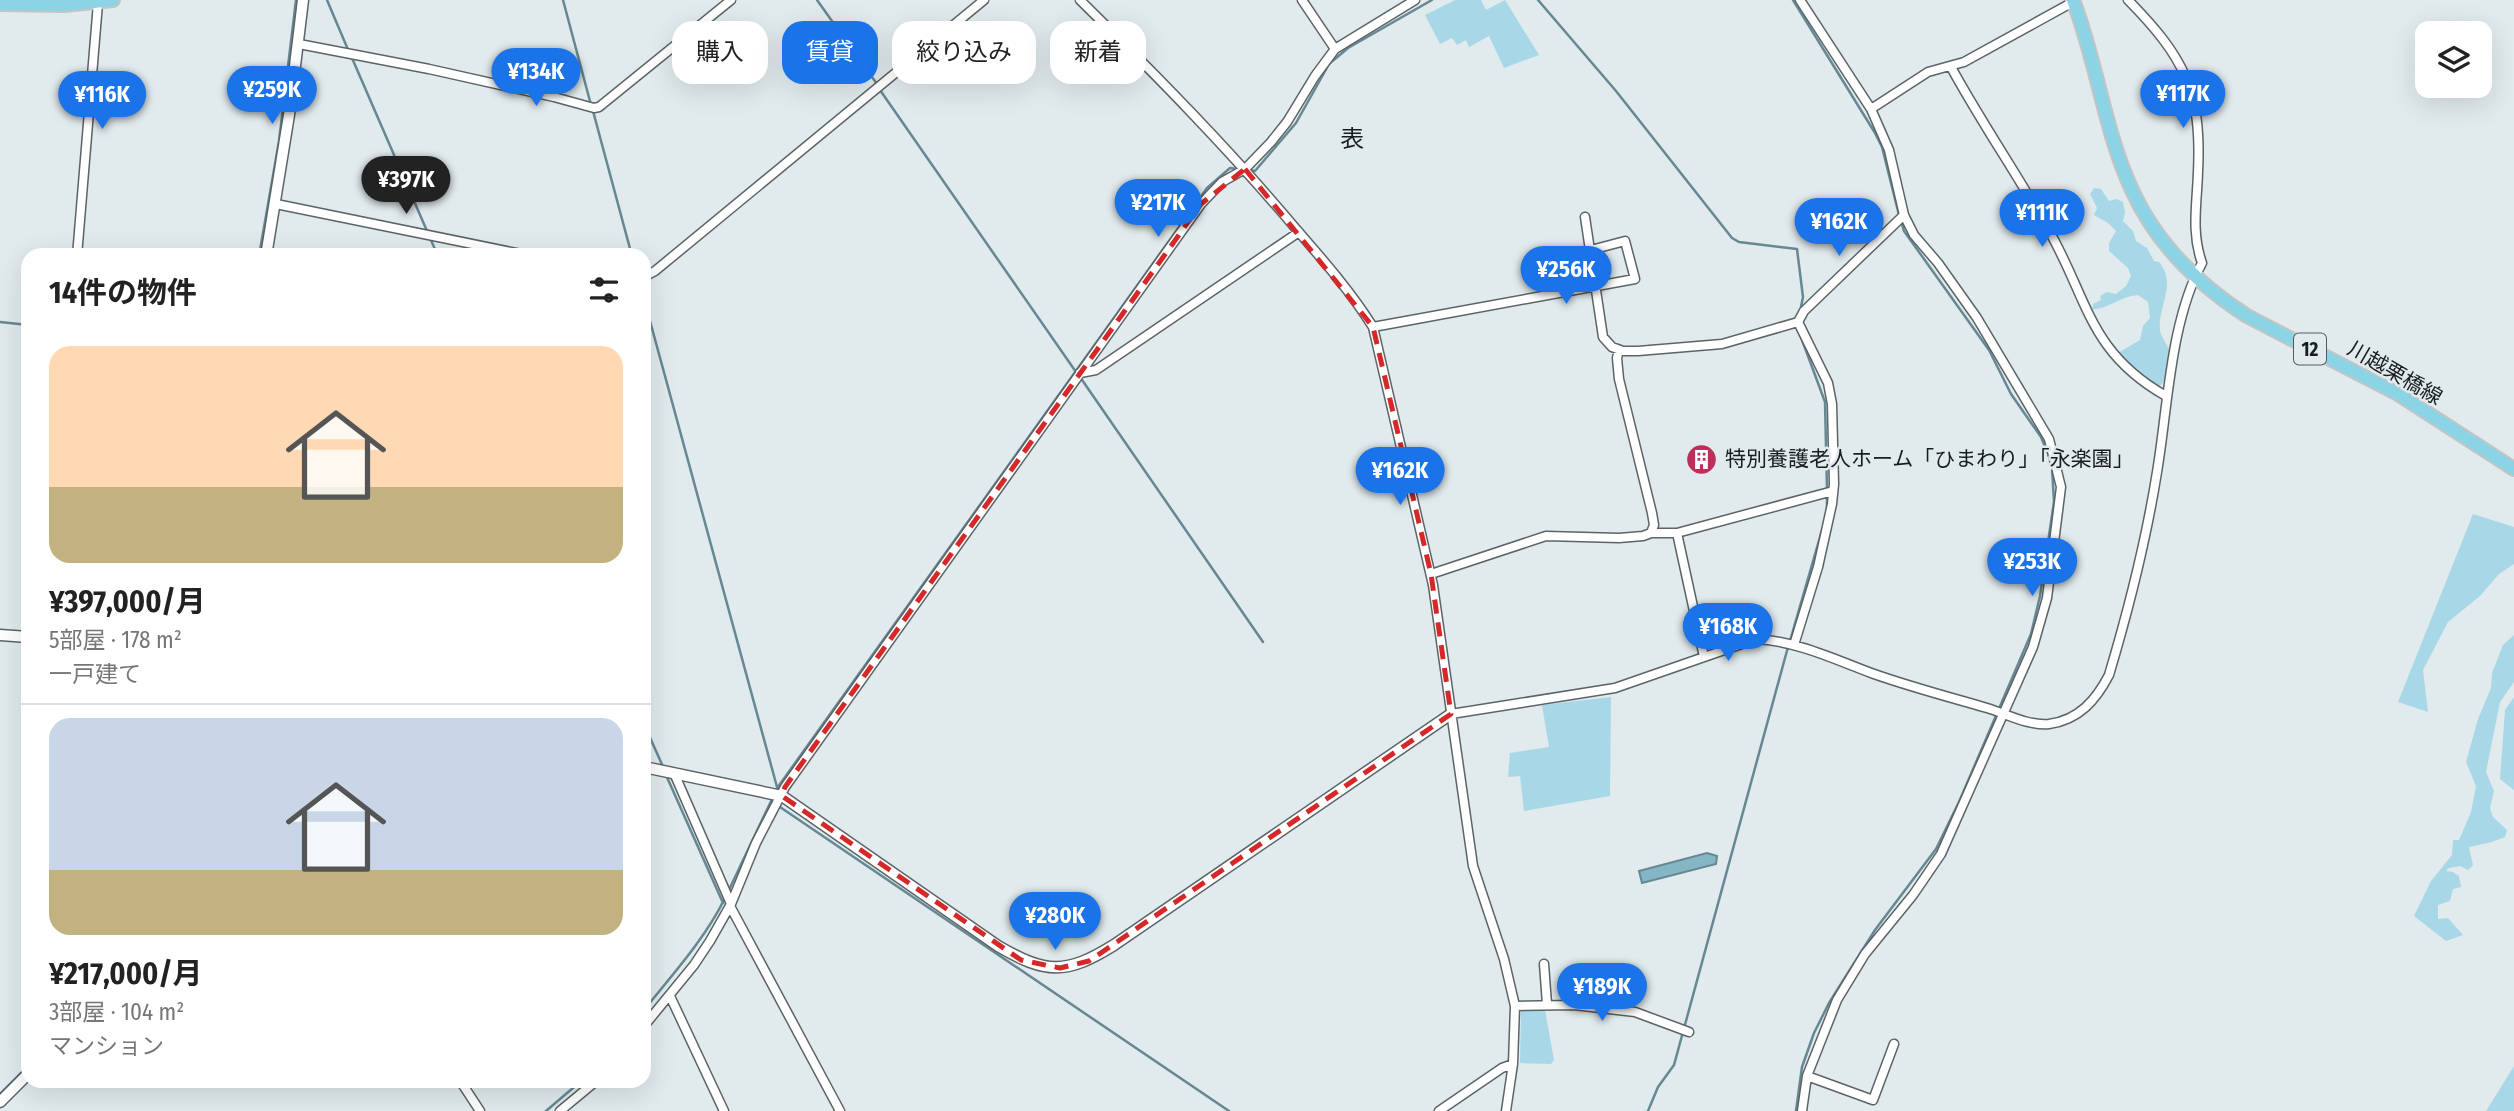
<!DOCTYPE html>
<html lang="ja">
<meta charset="utf-8">
<style>
:root{--surface:#fff;--page:#f6f6f6;--text:#222;--muted:#767676;--line:#e0e0e0;--accent:#1a73e8}
body{margin:0;font-family:"Fira Sans Condensed","Noto Sans JP",sans-serif;background:var(--page);color:var(--text);height:100vh;display:flex;flex-direction:column;font-size:26px;white-space:nowrap}
*{box-sizing:border-box;margin:0}
p{font-size:23px;color:var(--muted)}
.icon{flex:none;width:38px;height:38px;fill:none;stroke:currentColor;stroke-width:2;stroke-linecap:round;stroke-linejoin:round}
.map{position:relative;flex:1;overflow:hidden}
.panel{position:absolute;left:21px;top:248px;width:630px;height:840px;display:flex;flex-direction:column;background:var(--surface);border-radius:21px;box-shadow:0 7px 28px #0002}
.panel>*{flex:none}
.guide{position:absolute;left:672px;top:21px;width:665px;height:63px;display:flex;gap:14px}
.buttons{position:absolute;left:2415px;top:21px;display:grid;gap:14px}
.buttons a{display:grid;place-items:center;width:77px;height:77px;border-radius:14px;background:var(--surface);box-shadow:0 7px 28px #0002;font-size:35px}
.price{position:absolute;translate:-50% -60px;padding:0 16px;border-radius:24px;background:var(--accent);color:#fff;font-size:23px;line-height:46px;filter:drop-shadow(0 2px 4px #0008)}
.price::after{content:'';position:absolute;left:50%;top:42px;width:21px;height:16px;margin-left:-10px;background:inherit;clip-path:polygon(0 0,100% 0,50% 100%)}
.price.current{background:#222;color:#fff}
ul{padding:0;list-style:none}
li{display:grid;align-content:center;gap:14px;height:371px;padding:0 28px}
li+li{border-top:2px solid var(--line)}
li span{display:grid;place-items:center;height:217px;border-radius:21px;color:#555}
li>.icon{margin-inline-start:auto}
span .icon{width:126px;height:126px;fill:#fffc;stroke-width:1}
li b{font-size:30px}
h2{display:flex;justify-content:space-between;align-items:center;height:84px;padding:0 28px;font-size:30px}
.tag{padding:0 24px;border-radius:21px;background:var(--surface);box-shadow:0 7px 28px #0002;font-size:24px;line-height:63px}
.tag.current{background:var(--accent);color:#fff}
.map>svg:first-child{display:block}
.green{fill:#a8d8e7}
.water{fill:#85b6c5;stroke:#658893;stroke-width:2}
.lines{fill:none;stroke-linecap:round;stroke-linejoin:round}
.stream{stroke:#658893;stroke-width:2.5}
.minor-casing{stroke:#5c6466;stroke-width:11}
.tertiary-casing{stroke:#5c6466;stroke-width:13}
.primary-casing{stroke:#c3c4c4;stroke-width:16}
.minor{stroke:#fff;stroke-width:8}
.tertiary{stroke:#fff;stroke-width:10}
.primary{stroke:#8bd4e6;stroke-width:12}
.marked{fill:none;stroke:#d62828;stroke-width:5;stroke-dasharray:14 9;stroke-linejoin:round}
.labels{text-anchor:middle;dominant-baseline:central;stroke-width:5;stroke-linejoin:round;paint-order:stroke}
.shield{fill:#e1eaed;stroke:#565a5c;stroke-width:2}
.shield-label{font-size:19px;font-weight:bold;fill:#1a1d1e}
.street-label{font-size:21px;fill:#1a1d1e;stroke:#e1eaed}
.poi-label{font-size:21px;fill:#1a1d1e;stroke:#e1eaed;text-anchor:start}
.quarter-label{font-size:24px;fill:#1a1d1e;stroke:#e1eaed}
</style>
<div class="map">
<svg width="2514" height="1111" viewBox="0 0 2514 1111">
<rect width="100%" height="100%" fill="#e1eaed"/>
<path class="green" d="M1455 0H1481L1486 10 1505 0 1539 55 1504 68 1489 36 1469 47 1466 40 1457 45 1452 38 1440 44 1425 15Z
M2094 188 2101 189 2109 201 2116 199 2123 202 2125 212 2123 221 2133 231 2136 241 2147 248 2154 261 2159 262C2178 285 2157 306 2160 331 2162 339 2168 345 2170 352 2172 363 2166 381 2158 388L2134 370 2118 353 2140 340 2143 326 2150 318 2148 302 2138 295C2120 296 2105 311 2092 309L2093 304 2101 300 2100 296 2107 292 2116 294 2126 286 2131 276 2128 268 2109 251V243L2116 231 2108 223 2094 215 2097 208 2090 194Z
M2473 514 2514 527V564L2499 574 2480 596 2448 622 2423 670 2428 712 2398 702Z
M2514 635V682L2500 702 2486 772 2494 791 2490 808 2493 817 2507 830 2505 837 2492 842 2469 847 2473 865 2468 870 2460 866 2449 868 2446 871 2453 872 2459 876 2461 887 2453 889 2450 901 2438 905V919L2448 918 2463 935 2446 941 2414 916 2431 881 2452 855 2453 840H2459L2471 812 2476 786 2466 762 2478 719 2491 688 2492 673 2503 645Z
M1611 697 1610 796 1524 811 1520 776 1508 777 1510 753 1549 747 1542 705Z
M2514 697V790L2500 779 2505 710Z
M1521 1008 1545 1010 1554 1060 1551 1064 1520 1063Z
M2514 1066V1111H2486Z"/>
<path class="water" d="M1707 853 1717 856 1716 864 1642 883 1639 871Z"/>
<g class="lines">
<path class="stream" d="M327 0 349 52
M563 0 591 105
M817 0 877 84
M1538 0 1616 91 1732 238 1739 242 1797 249 1803 297 1800 312
M1793 0 1875 133 1882 147 1899 215
M352 58 427 231
M880 90 1076 372
M593 111 632 256
M1249 170 1255 171 1296 123 1329 64 1348 48 1432 0
M1901 221 1904 231 1989 350 2011 394 2041 437 2051 461
M430 238 438 256
M259 256 279 141 296 0
M644 299 777 787
M0 322 28 325
M1798 329 1825 402 1827 489
M1080 377 1263 642
M1827 510V495
M1790 641 1822 530
M644 724 664 769
M666 775 723 903
M775 791 1207 188 1230 168 1238 169
M777 805 1229 1111
M728 892 773 797
M644 1010C672 975 705 939 725 898
M0 1094 28 1066
M546 1111 580 1082
M1648 1111 1658 1087 1674 1065 1788 647
M1796 1111 1802 1067 1814 1033 1829 1003 1875 930 1936 849 1959 802 2031 634 2040 596 2054 502 2052 467"/>
<defs>
<path id="minor" d="M1080 0C1155 74 1229 149 1297 230 1324 261 1351 292 1373 327L1433 585 1473 866 1504 959 1515 1006 1513 1064 1506 1111
M1302 0 1335 49
M1800 0 1871 109 1889 150 1904 215 1914 235 1938 263 1977 318 2049 439 2061 487 2047 598 2033 647 1941 854 1913 895 1865 954 1837 1000 1807 1076 1802 1111
M299 44 429 69 554 97 594 108 599 107 731 0
M1951 67C1981 122 2017 174 2048 229 2088 298 2088 352 2166 396
M1871 109 1928 72 1964 62 2073 2
M276 204 531 256
M1585 217 1603 337 1612 347 1623 351H1638L1722 344 1798 322 1828 383 1832 404 1834 484 1832 504 1818 567 1794 645
M77 256 98 3
M644 277 655 271 984 0
M1798 322 1804 311 1904 215
M1373 327 1635 279 1625 241 1591 250
M1080 373 1096 370 1299 232
M1651 533H1677L1833 491
M1677 533 1704 657
M1431 574 1546 536 1619 538 1643 536 1651 533 1654 525 1652 513 1619 379 1617 358 1619 350
M1451 714 1615 688 1756 639C1797 641 1836 660 1874 674 1911 687 1949 697 1987 708 2007 714 2028 726 2049 724 2079 720 2096 700 2109 675 2129 608 2146 541 2157 472 2168 407 2170 322 2202 263 2191 232 2197 204 2198 172 2202 91 2184 57 2128 0
M674 773 731 904
M730 906 840 1111
M1544 964 1547 1004
M670 996 724 1111
M1515 1006 1574 1005 1635 1012 1689 1032
M644 1026 694 965 710 941 731 904 756 843 785 787 1201 204 1222 182 1245 169 1271 142 1287 122 1315 76 1335 49 1415 0
M1807 1076 1873 1100 1894 1044
M461 1082 480 1111
M560 1111 595 1082
M1439 1111 1502 1068 1513 1064"/>
<path id="tertiary" d="M266 256 289 115 303 0
M0 635 28 637
M644 767 782 796 998 946C1046 974 1066 975 1114 945L1451 714
M0 1102 28 1074"/>
<path id="primary" d="M2073 0C2097 62 2104 130 2132 190 2156 243 2199 285 2247 316L2398 394 2514 469
M0 4 64 5 113 0"/>
</defs>
<use href="#minor" class="minor-casing"/>
<use href="#tertiary" class="tertiary-casing"/>
<use href="#primary" class="primary-casing"/>
<use href="#minor" class="minor"/>
<use href="#tertiary" class="tertiary"/>
<use href="#primary" class="primary"/>
</g>
<path class="marked" d="M1245 169 1373 327 1431 574 1451 714 1089 961 1060 968 1021 960 782 796 785 787 1201 204Z"/>
<defs>
<symbol id="building-disc" viewBox="-11 -11 22 22"><circle r="9.5" fill="#bd2e58" stroke="#e1eaed"/><path d="M-4-6H4V6H1V3H-1V6H-4ZM-2.5-4.3h1.7v1.8h-1.7ZM.8-4.3h1.7v1.8H.8ZM-2.5-1h1.7V.8h-1.7ZM.8-1h1.7V.8H.8Z" fill="#fff"/></symbol>
</defs>
<g fill-rule="evenodd">
<use href="#building-disc" x="1684" y="442" width="35" height="35"/>
</g>
<g class="labels">
<rect class="shield" x="2294" y="333.5" width="32" height="31" rx="5"/>
<g class="shield-label">
<text x="2310" y="349">12</text>
</g>
<g class="street-label">
<text transform="translate(2395 373) rotate(30)">川越栗橋線</text>
</g>
<g class="poi-label">
<text x="1725" y="459">特別養護老人ホーム「ひまわり」「永楽園」</text>
</g>
<g class="quarter-label">
<text x="1352" y="139">表</text>
</g>
</g>
</svg>
<div class="buttons">
<a><svg class="icon" aria-label="layers" viewBox="0 0 24 24"><path d="M12 4l9 5-9 5-9-5zM3 14l9 5 9-5"/></svg></a>
</div>
<b class="price" style="left:536px;top:108px">¥134K</b>
<b class="price" style="left:272px;top:126px">¥259K</b>
<b class="price" style="left:2183px;top:130px">¥117K</b>
<b class="price" style="left:102px;top:131px">¥116K</b>
<b class="price current" style="left:406px;top:216px">¥397K</b>
<b class="price" style="left:1158px;top:239px">¥217K</b>
<b class="price" style="left:2042px;top:249px">¥111K</b>
<b class="price" style="left:1839px;top:258px">¥162K</b>
<b class="price" style="left:1566px;top:306px">¥256K</b>
<b class="price" style="left:1400px;top:507px">¥162K</b>
<b class="price" style="left:2032px;top:598px">¥253K</b>
<b class="price" style="left:1728px;top:663px">¥168K</b>
<b class="price" style="left:1055px;top:952px">¥280K</b>
<b class="price" style="left:1602px;top:1023px">¥189K</b>
<div class="guide">
<a class="tag">購入</a>
<a class="tag current">賃貸</a>
<a class="tag">絞り込み</a>
<a class="tag">新着</a>
</div>
<section class="panel">
<h2>14件の物件<svg class="icon" aria-label="filters" viewBox="0 0 24 24"><path d="M4 7h16M4 17h16"/><circle cx="9" cy="7" r="2"/><circle cx="15" cy="17" r="2"/></svg></h2>
<ul>
<li><span style="background:linear-gradient(#ffd9b3 65%,#c2b280 0)"><svg class="icon" aria-label="home" viewBox="0 0 24 24"><path d="M3 11l9-7 9 7M6 9v11h12V9"/></svg></span><div><b>¥397,000/月</b><p>5部屋 · 178 m²</p><p>一戸建て</p></div></li>
<li><span style="background:linear-gradient(#c9d6e8 70%,#c2b280 0)"><svg class="icon" aria-label="home" viewBox="0 0 24 24"><path d="M3 11l9-7 9 7M6 9v11h12V9"/></svg></span><div><b>¥217,000/月</b><p>3部屋 · 104 m²</p><p>マンション</p></div></li>
</ul>
</section>
</div>
